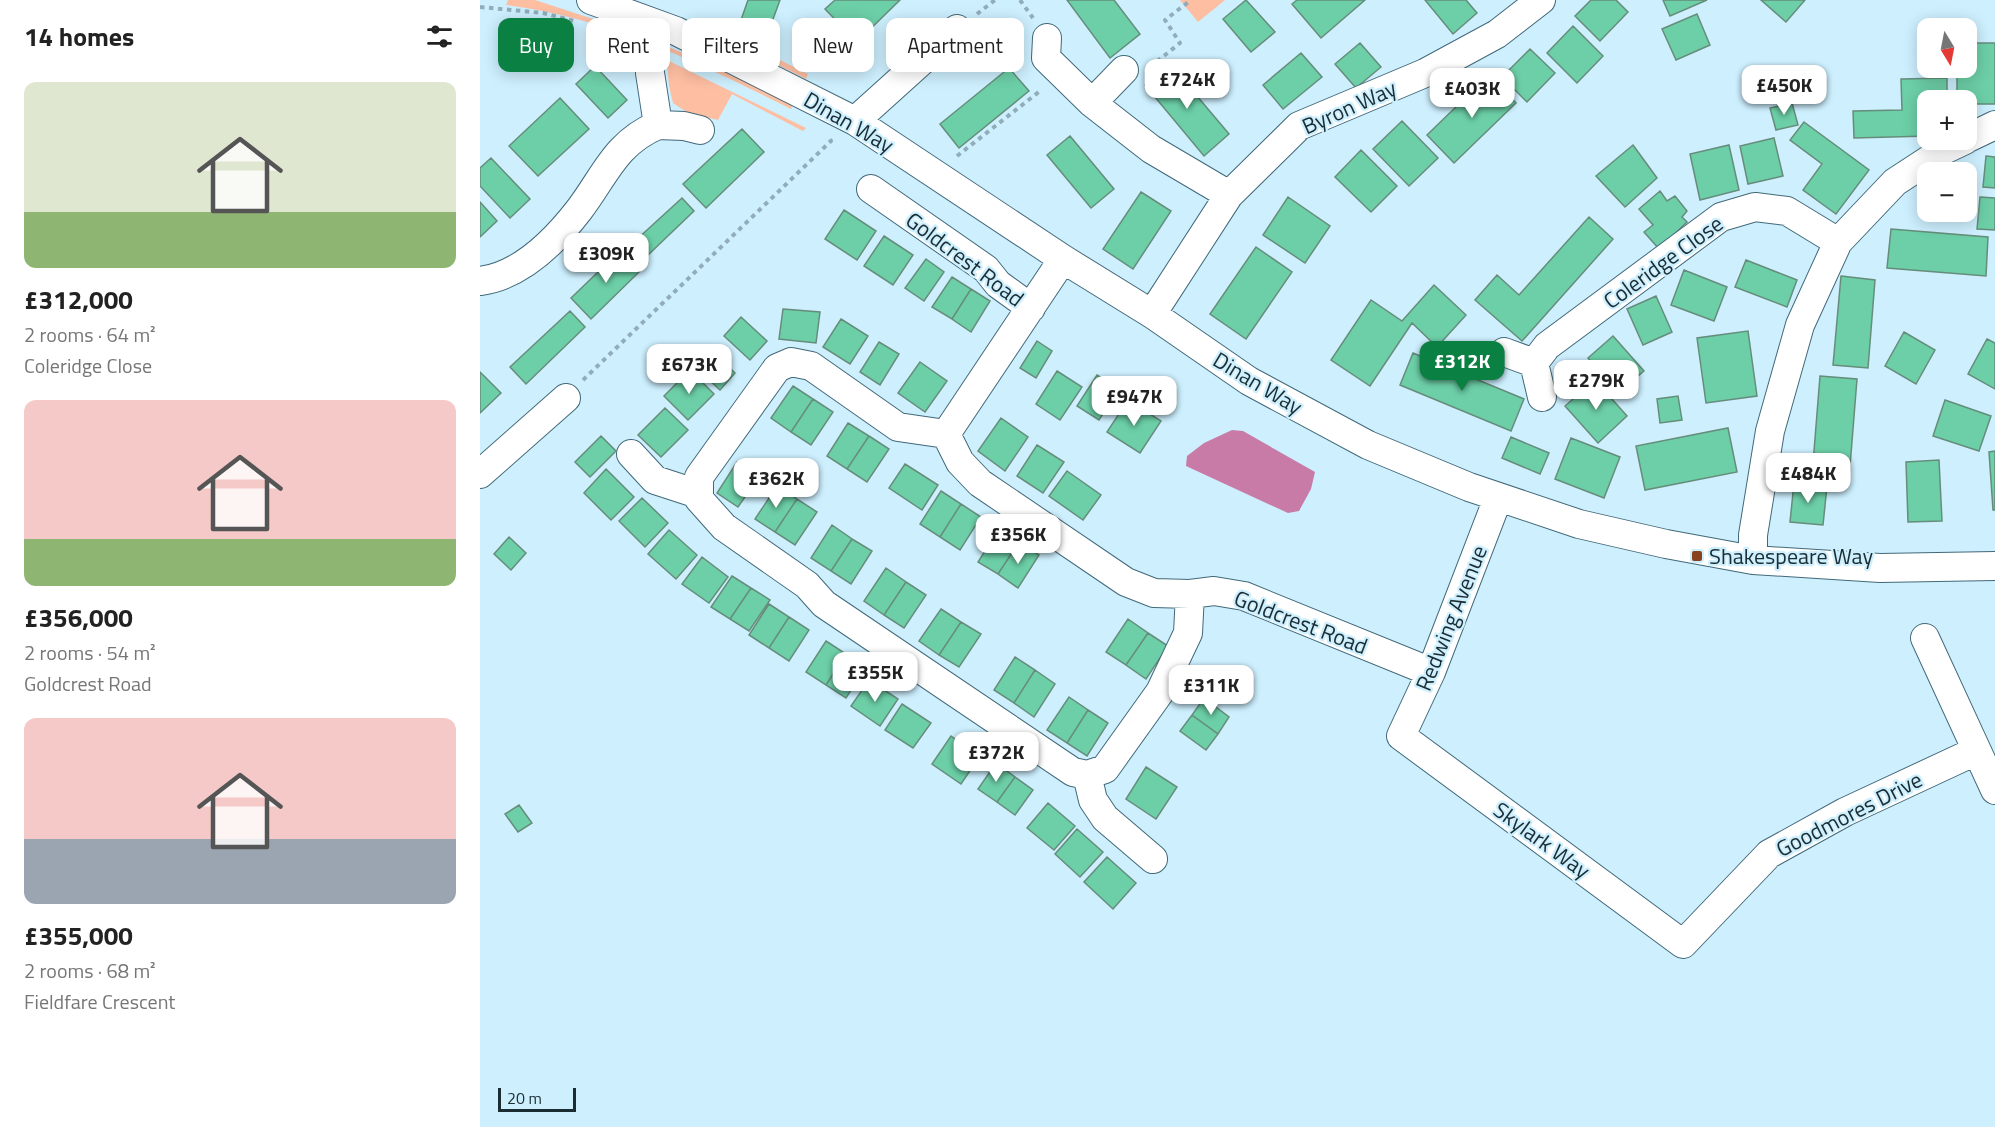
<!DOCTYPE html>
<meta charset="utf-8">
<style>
:root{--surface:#fff;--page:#f2f2f2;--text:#222;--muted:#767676;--accent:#0b8043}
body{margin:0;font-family:"Titillium Web",sans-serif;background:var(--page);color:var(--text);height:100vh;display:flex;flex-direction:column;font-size:22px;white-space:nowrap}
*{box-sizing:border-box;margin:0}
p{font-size:20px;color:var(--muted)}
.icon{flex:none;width:33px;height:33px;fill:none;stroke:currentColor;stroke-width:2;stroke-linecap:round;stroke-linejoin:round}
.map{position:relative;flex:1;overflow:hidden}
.details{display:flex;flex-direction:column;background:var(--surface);width:480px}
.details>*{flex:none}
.banner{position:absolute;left:18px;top:18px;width:570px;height:54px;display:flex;gap:12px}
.needle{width:39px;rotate:170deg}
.fabs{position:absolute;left:1437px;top:18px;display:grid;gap:12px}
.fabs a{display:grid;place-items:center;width:60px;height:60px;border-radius:12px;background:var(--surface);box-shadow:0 3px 15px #0003;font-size:30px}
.scale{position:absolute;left:18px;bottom:15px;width:78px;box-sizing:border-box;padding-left:6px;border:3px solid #1b2c32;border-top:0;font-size:16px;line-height:21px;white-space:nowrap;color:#1b2c32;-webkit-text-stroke:4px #cdeffe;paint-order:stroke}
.price{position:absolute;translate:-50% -51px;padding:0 14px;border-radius:12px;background:#fff;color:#222;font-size:20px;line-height:39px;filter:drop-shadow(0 2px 3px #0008)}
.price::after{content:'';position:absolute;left:50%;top:36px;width:18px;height:14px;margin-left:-9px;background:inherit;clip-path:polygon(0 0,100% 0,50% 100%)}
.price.active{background:var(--accent);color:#fff}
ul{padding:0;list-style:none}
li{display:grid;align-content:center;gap:12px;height:318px;padding:0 24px}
li span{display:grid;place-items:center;height:186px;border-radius:12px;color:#555}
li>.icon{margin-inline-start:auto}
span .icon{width:108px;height:108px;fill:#fffc;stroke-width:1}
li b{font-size:26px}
h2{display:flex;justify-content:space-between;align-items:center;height:72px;padding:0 24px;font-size:26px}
.pill{padding:0 21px;border-radius:12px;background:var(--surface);box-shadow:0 3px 15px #0003;font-size:21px;line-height:54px}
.pill.active{background:var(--accent);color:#fff}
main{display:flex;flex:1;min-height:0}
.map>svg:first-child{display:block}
.green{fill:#fdbea2}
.water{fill:#c97ba8}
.building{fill:#6ccfa7;stroke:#668d7b;stroke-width:1.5}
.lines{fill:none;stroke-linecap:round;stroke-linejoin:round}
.minor-casing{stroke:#426979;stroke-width:30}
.path{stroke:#91adb9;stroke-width:4;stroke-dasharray:4.5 4.5;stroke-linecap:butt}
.minor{stroke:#fff;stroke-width:28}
.poi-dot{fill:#89421f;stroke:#cdeffe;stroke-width:2}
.labels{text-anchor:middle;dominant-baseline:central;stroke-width:4.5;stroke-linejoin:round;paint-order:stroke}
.street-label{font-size:22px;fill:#1b2c32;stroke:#cdeffe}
.poi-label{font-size:22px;fill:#1b2c32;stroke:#cdeffe;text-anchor:start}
</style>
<main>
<section class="details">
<h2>14 homes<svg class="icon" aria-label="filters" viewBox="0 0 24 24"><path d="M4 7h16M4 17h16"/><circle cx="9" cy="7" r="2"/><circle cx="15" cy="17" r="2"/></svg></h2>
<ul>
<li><span style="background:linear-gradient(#dfe7d0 70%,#8fb573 0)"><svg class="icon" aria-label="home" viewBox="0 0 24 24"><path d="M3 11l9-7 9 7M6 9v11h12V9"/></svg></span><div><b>£312,000</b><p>2 rooms · 64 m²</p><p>Coleridge Close</p></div></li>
<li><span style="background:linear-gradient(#f6c9c9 75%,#8fb573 0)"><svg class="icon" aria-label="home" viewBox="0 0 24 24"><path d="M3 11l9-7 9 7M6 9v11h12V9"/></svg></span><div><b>£356,000</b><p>2 rooms · 54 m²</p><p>Goldcrest Road</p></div></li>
<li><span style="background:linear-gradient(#f6c9c9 65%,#9aa5b1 0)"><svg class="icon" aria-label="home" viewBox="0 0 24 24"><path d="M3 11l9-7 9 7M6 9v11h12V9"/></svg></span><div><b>£355,000</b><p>2 rooms · 68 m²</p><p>Fieldfare Crescent</p></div></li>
</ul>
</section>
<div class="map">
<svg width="1515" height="1127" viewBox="0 0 1515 1127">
<rect width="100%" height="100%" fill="#cdeffe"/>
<path class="green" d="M28 0H55L150 31 249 72 313 105 311 109C221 64 127 17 26 5Z
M700 0H745L718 22Z
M264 42 328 74 326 79 262 47Z
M187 60 326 128 323 131 252 94 238 120 208 113 193 103 189 86Z"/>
<path class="water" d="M752 430 763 431 835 472 831 489 819 511 808 513 706 466 707 456 724 443Z"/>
<path class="building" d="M268 0H300L289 30 261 20Z
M355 0H420L377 42 345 9Z
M587 0H634L660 34 630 58Z
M766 0 795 32 771 52 743 19Z
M817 0H885L841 38 812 4Z
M945 0H986L997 13 973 34Z
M1111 0H1136L1148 12 1120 41 1095 16Z
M1183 0H1227L1190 16Z
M1281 0H1325L1306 22Z
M1217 14 1230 45 1196 60 1182 29Z
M1093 26 1123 56 1097 83 1067 53Z
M880 43 901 67 876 88 855 64Z
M1486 43H1515V104H1486V100H1477V68H1486Z
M1050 49 1075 73 1047 102 1022 77Z
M821 53 842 77 803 109 783 85Z
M690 64 749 134 724 156 665 85Z
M115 66 147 100 128 118 96 84Z
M529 68 549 91 479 148 460 124Z
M1009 75 1036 103 974 163 947 135Z
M1467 78V100H1448V136L1374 138 1373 111 1422 110 1421 79Z
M80 98 109 129 58 176 29 146Z
M1312 103 1318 125 1296 130 1290 108Z
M922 121 958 158 929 186 893 149Z
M1324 122 1389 170 1356 214 1323 190 1342 164 1310 140Z
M262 129 284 152 226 208 203 184Z
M590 136 634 189 611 208 567 155Z
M1294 138 1303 176 1268 184 1260 146Z
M1153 145 1177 178 1145 207 1116 176Z
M1249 145 1259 190 1220 200 1210 154Z
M881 150 917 186 891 212 855 177Z
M1506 156 1515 157V188L1503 187Z
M11 158 50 199 30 218 0 186V168Z
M1180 191 1187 201 1195 196 1207 211 1202 217 1207 222 1179 249 1164 232 1173 225 1159 209Z
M661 192 691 211 653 269 623 249Z
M808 197 850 226 825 263 783 235Z
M1500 197 1515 198V230L1497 229Z
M202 198 214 211 168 255 155 241Z
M0 202 17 221 0 237Z
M364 210 396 231 377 260 345 239Z
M1109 217 1133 239 1042 341 995 300 1017 275 1039 295Z
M1411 229 1508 237 1506 276 1407 268Z
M404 236 433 255 413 285 384 266Z
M776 247 812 272 766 339 730 314Z
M141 250 161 270 111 319 91 298Z
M446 259 464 272 444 301 425 288Z
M1266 260 1317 280 1307 307 1255 287Z
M1204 270 1247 287 1234 321 1191 305Z
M1361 276 1395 280 1388 368 1353 365Z
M472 277 491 289 472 319 452 307Z
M954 285 986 315 957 347 932 323 890 386 851 360 891 300 922 321Z
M491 289 510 301 491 332 472 319Z
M1176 296 1192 332 1163 345 1147 309Z
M303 309 340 312 336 343 299 339Z
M90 311 105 327 46 384 30 367Z
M261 317 287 341 270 360 244 336Z
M361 319 388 336 370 364 343 347Z
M1268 331 1277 396 1226 403 1217 338Z
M1424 332 1455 350 1436 384 1405 366Z
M1133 336 1164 371 1139 392 1108 358Z
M1507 339 1515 343V389L1488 374Z
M557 341 572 351 556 378 540 368Z
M399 342 419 354 400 385 380 372Z
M233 352 255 373 240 390 217 369Z
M933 353 1044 399 1031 431 920 385Z
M440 362 467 381 445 412 418 393Z
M210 370 234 394 208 420 184 396Z
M577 371 602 387 580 420 556 404Z
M0 372 21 393 0 413Z
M617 375 639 389 619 420 597 406Z
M1340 376 1377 379 1369 479 1332 476Z
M1115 380 1147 416 1118 443 1085 406Z
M313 386 333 399 311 432 291 418Z
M1198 396 1202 420 1180 423 1177 399Z
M333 399 353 412 331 445 311 432Z
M648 400 681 421 660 453 627 432Z
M1465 400 1511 416 1499 451 1453 436Z
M185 408 208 430 181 457 158 435Z
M521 418 548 437 525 471 498 451Z
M368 423 389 436 367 469 347 456Z
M1248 428 1257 472 1165 490 1156 446Z
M121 436 136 451 110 477 95 462Z
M389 436 409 449 387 482 367 469Z
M1031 437 1069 453 1060 474 1022 458Z
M1091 438 1140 457 1124 498 1075 479Z
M557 445 584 462 563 493 537 476Z
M1515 451V510H1513L1509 452Z
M1459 460 1462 521 1428 522 1426 462Z
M257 462 279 477 258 507 237 493Z
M425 464 458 485 442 510 409 488Z
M126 469 154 497 131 520 104 493Z
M587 471 621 495 603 520 569 496Z
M1314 483 1347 486 1343 525 1310 522Z
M297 486 317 499 295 532 275 519Z
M461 491 481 504 460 537 440 524Z
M162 498 188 523 165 547 139 521Z
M317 499 337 512 315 545 295 532Z
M481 504 501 517 480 550 460 537Z
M352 525 372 539 351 571 331 558Z
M519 529 539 542 518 574 498 562Z
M189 530 217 555 196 579 168 554Z
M29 537 46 553 31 570 14 554Z
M372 539 392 551 371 584 351 571Z
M539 542 559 555 538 588 518 574Z
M222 557 248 577 229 603 202 584Z
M406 568 426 582 404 615 384 601Z
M252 576 271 588 250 619 231 607Z
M426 582 446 595 424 628 404 615Z
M271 588 290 600 269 631 250 619Z
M289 604 309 617 289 648 269 635Z
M461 609 481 622 459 655 439 641Z
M309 617 329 630 309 661 289 648Z
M648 619 668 633 646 665 626 652Z
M481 622 501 634 479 667 459 655Z
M668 633 688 646 666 679 646 665Z
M346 641 366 654 346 685 326 672Z
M366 654 386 667 366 698 346 685Z
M535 657 555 670 534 703 514 690Z
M555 670 575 684 554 717 534 703Z
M389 680 418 699 400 726 371 706Z
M589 697 608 710 587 743 567 730Z
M724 698 749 717 738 734 712 715Z
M422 704 451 723 433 748 405 730Z
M608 710 628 723 607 756 587 743Z
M712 715 738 734 726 750 700 731Z
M471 736 500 756 481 784 452 764Z
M516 763 535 777 517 802 498 789Z
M666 767 697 787 676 819 646 799Z
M535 777 553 790 535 815 517 802Z
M568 803 595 826 574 850 547 828Z
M39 805 52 823 38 832 25 814Z
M597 829 623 852 600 877 575 854Z
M627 857 656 883 633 909 604 882Z"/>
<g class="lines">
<defs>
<path id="minor" d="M111 0 196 31 375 121 583 259 672 314 769 381 888 445 989 487 1099 524 1186 544 1273 560 1400 568 1515 566
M567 38 566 58 612 103 671 149 749 195
M612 103 644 70
M375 121 477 29
M178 125 204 126 220 130
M1486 139 1515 125
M391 189 506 269 518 284 551 308
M583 259 466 434 480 462 500 483 646 582 674 593 710 594 734 591 764 596 951 672
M0 281C40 276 75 241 99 210 125 176 135 143 178 125L170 73
M672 314 749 195 819 126 945 73 1017 34 1061 0
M1024 352 1054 363 1062 397
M1054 363 1067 346 1241 217 1275 207 1307 211 1358 242
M466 434 418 427 331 366 311 362 297 368 229 463 219 477V499L244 527 327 585 344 604 593 772 607 775 625 769 680 692 708 633 710 594
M151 454 175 480 218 494
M0 474 86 398
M1018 498 951 672 921 736 1203 944 1289 854 1365 812 1496 751
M1273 560V535L1290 431 1320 325 1358 242 1415 182 1464 150 1485 140
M1445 638 1515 790
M607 775 613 800 625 818 673 859"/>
</defs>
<use href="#minor" class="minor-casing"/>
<path class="path" d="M540 0 553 18
M0 7 63 13 94 21
M497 14 515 0
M670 67 700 43 685 20 711 0
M477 156 560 91
M103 380 351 141 350 139"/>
<use href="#minor" class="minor"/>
</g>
<rect class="poi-dot" x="1211" y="550" width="12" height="12" rx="3"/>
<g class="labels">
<g class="street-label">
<text transform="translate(869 107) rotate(-24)">Byron Way</text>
<text transform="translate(369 122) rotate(30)">Dinan Way</text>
<text transform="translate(485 259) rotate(37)">Goldcrest Road</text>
<text transform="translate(1183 262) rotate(-36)">Coleridge Close</text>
<text transform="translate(778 383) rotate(31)">Dinan Way</text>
<text transform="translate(971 618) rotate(-68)">Redwing Avenue</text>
<text transform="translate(821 622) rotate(21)">Goldcrest Road</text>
<text transform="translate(1369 814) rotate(-27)">Goodmores Drive</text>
<text transform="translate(1062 840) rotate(36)">Skylark Way</text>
</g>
<g class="poi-label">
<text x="1229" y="556">Shakespeare Way</text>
</g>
</g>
</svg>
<div class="fabs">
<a><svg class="needle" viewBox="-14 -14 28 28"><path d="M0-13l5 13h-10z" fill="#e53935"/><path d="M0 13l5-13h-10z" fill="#767676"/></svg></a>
<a>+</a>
<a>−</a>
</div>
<div class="scale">20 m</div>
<b class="price" style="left:707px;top:110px">£724K</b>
<b class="price" style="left:1304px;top:116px">£450K</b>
<b class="price" style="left:992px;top:119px">£403K</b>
<b class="price" style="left:126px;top:284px">£309K</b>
<b class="price active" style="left:982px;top:392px">£312K</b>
<b class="price" style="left:209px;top:395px">£673K</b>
<b class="price" style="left:1116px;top:411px">£279K</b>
<b class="price" style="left:654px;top:427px">£947K</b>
<b class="price" style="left:1328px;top:504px">£484K</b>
<b class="price" style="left:296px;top:509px">£362K</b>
<b class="price" style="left:538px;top:565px">£356K</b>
<b class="price" style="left:395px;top:703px">£355K</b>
<b class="price" style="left:731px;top:716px">£311K</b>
<b class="price" style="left:516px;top:783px">£372K</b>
<div class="banner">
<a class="pill active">Buy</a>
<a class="pill">Rent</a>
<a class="pill">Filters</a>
<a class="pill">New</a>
<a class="pill">Apartment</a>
</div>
</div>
</main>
